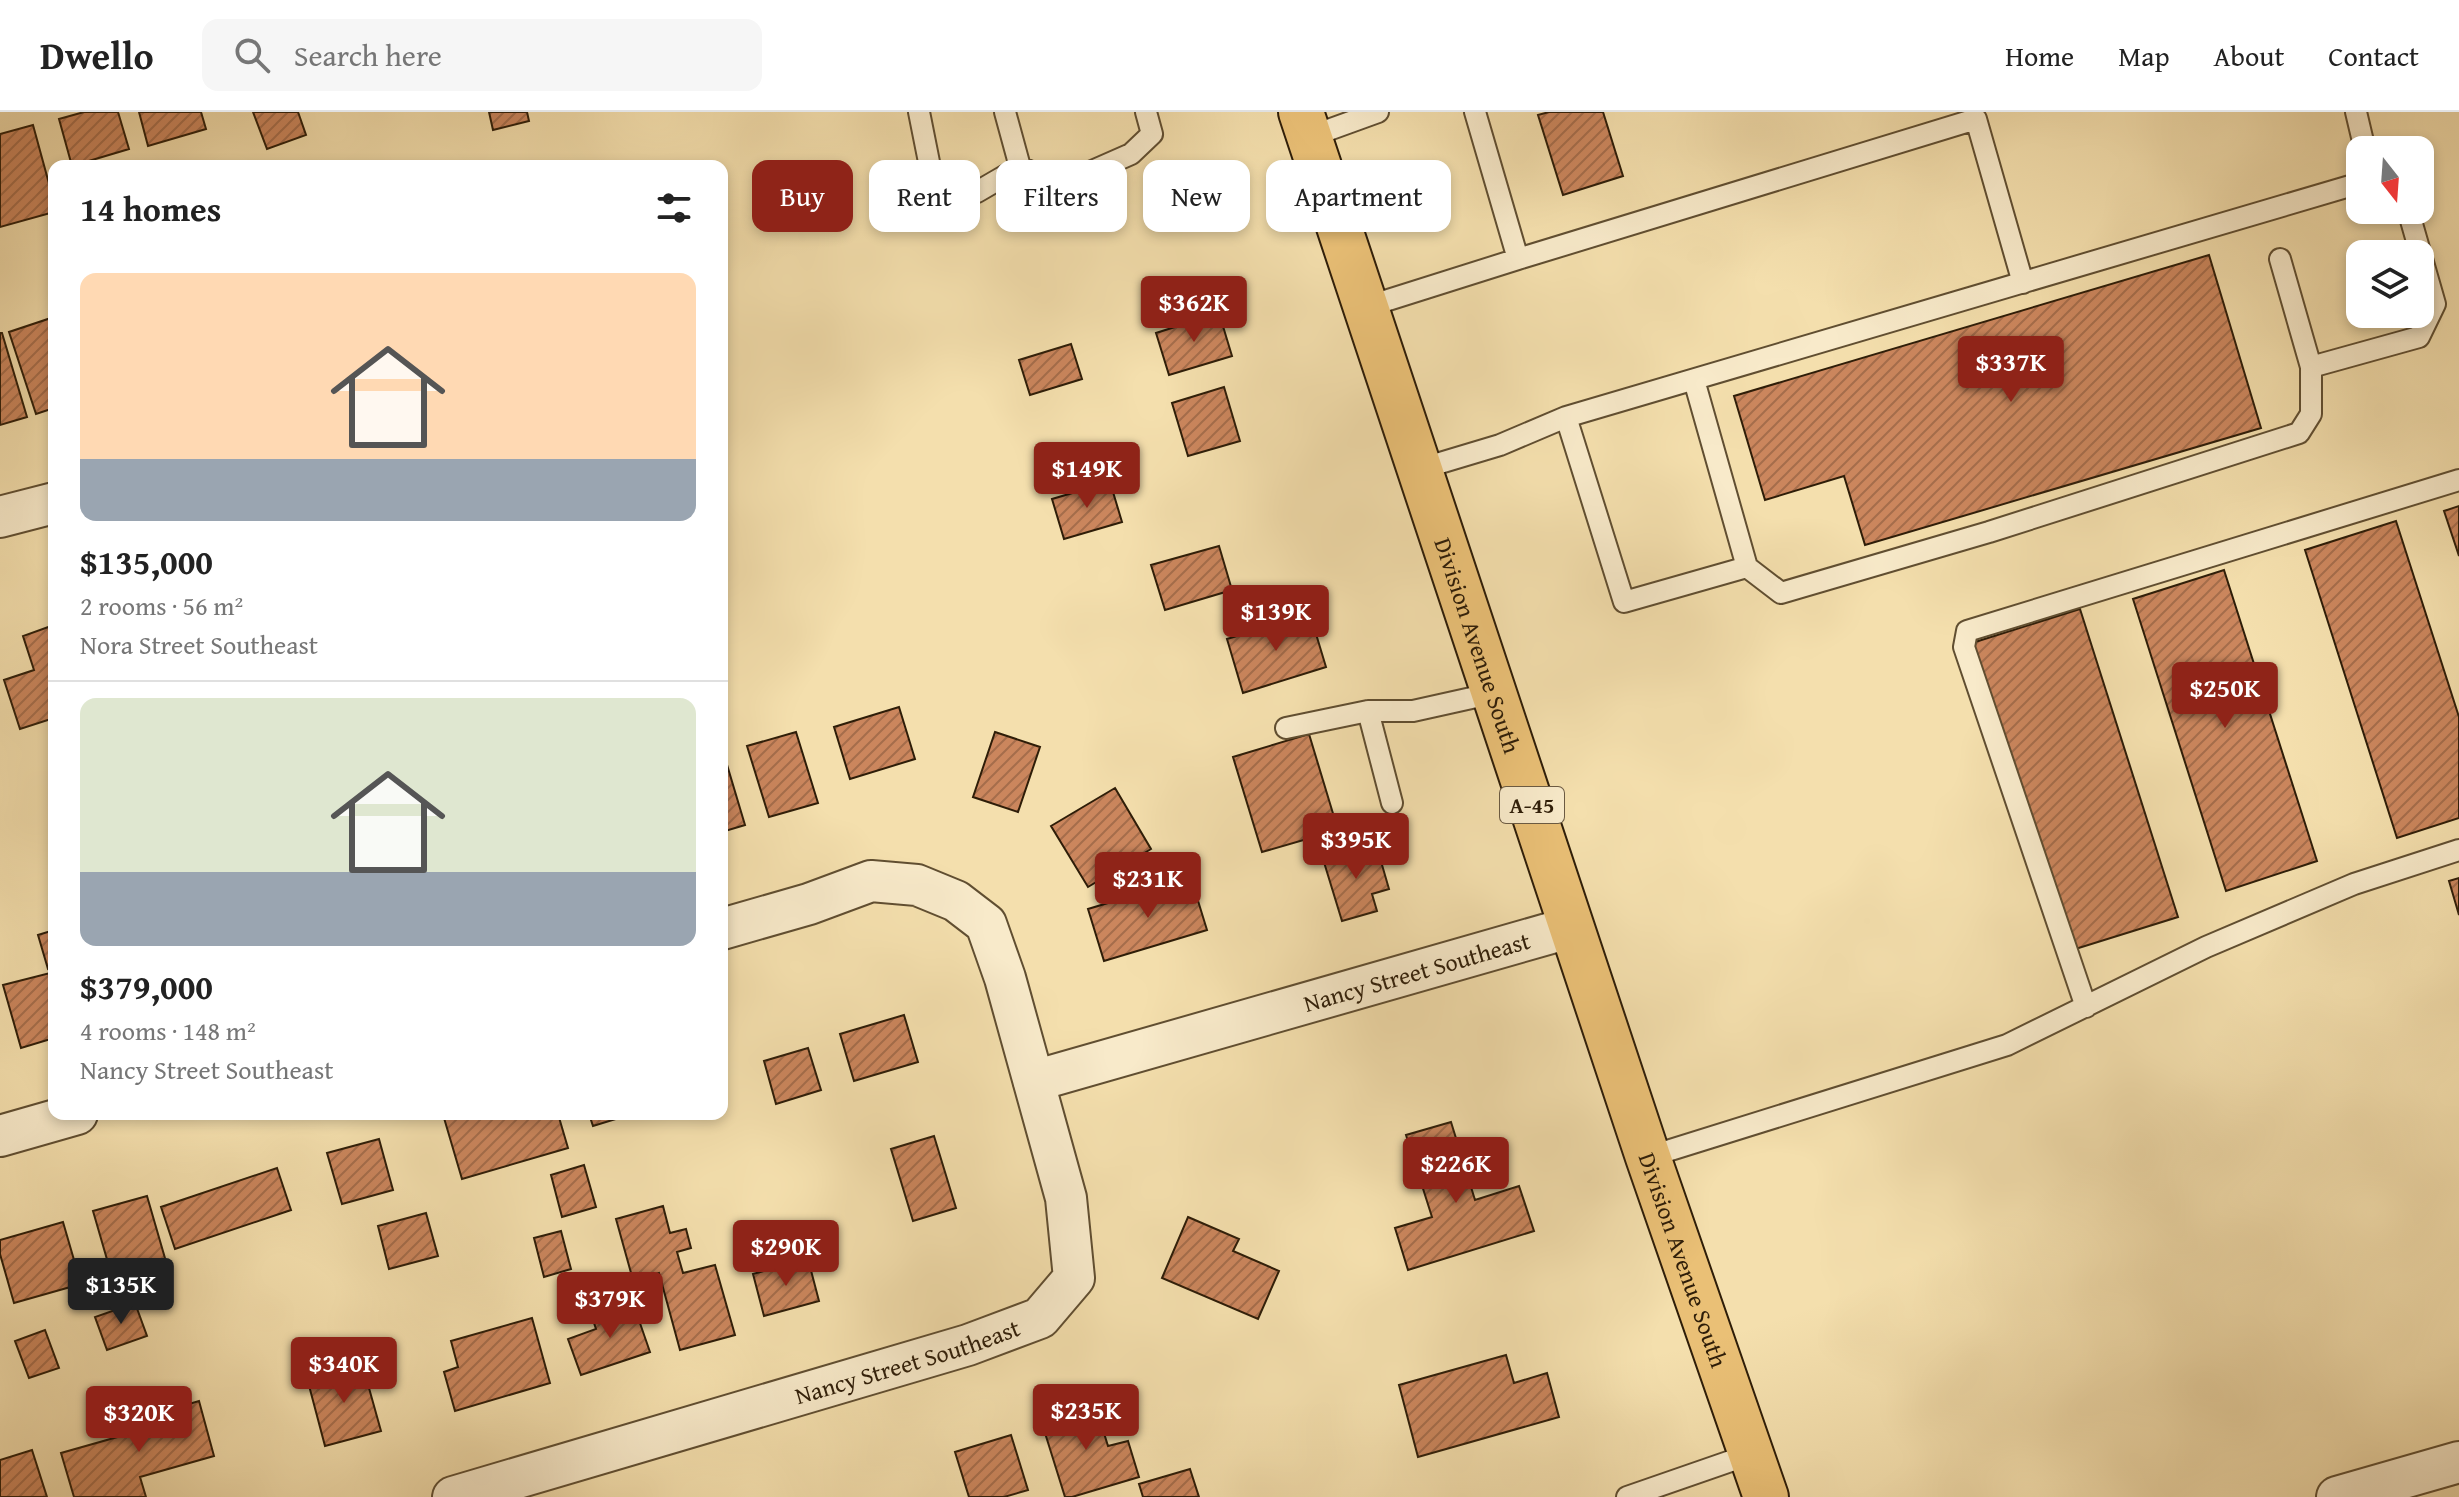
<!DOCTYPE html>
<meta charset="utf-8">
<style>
:root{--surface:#fff;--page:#f6f6f6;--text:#222;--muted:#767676;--line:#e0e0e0;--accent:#8f2418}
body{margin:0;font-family:"Gentium Book Plus",serif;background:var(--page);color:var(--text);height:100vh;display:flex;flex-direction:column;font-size:30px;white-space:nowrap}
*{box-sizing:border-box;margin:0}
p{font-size:26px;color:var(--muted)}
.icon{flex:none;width:44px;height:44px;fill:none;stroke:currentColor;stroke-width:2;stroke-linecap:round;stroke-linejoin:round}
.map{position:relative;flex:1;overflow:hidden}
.details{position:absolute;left:48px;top:48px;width:680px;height:960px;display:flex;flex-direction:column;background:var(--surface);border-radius:16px;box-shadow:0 4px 12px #0003}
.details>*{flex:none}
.top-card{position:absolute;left:752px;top:48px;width:760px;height:72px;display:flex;gap:16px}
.needle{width:52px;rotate:163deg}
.controls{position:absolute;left:2346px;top:24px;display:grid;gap:16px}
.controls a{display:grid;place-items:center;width:88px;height:88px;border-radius:16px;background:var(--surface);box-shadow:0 4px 12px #0003;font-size:40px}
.price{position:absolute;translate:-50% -68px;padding:0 18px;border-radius:8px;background:var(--accent);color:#fff;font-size:26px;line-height:52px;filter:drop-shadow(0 2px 4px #0008)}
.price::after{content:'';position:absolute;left:50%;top:48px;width:24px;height:18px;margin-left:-12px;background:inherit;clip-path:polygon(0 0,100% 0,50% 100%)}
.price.active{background:#222;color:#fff}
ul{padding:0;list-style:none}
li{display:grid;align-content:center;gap:16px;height:424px;padding:0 32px}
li+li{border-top:2px solid var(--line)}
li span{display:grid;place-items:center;height:248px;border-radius:16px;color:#555}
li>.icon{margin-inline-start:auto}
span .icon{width:144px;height:144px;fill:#fffc;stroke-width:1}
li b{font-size:34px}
h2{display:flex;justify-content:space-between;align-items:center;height:96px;padding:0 32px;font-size:34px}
.chip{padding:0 28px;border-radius:16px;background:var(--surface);box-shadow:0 4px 12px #0003;font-size:28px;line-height:72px}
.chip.active{background:var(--accent);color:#fff}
header{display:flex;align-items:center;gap:48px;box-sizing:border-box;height:112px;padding:0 40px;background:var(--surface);border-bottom:2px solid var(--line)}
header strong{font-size:38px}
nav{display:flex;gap:44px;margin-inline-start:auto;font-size:28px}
.search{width:560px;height:72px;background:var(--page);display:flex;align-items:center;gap:20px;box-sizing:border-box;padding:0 28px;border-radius:16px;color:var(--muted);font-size:30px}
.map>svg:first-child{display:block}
.building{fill:url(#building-hatch);stroke:#2e1d08;stroke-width:2}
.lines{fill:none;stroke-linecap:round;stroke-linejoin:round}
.lane-casing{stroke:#604e31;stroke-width:24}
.street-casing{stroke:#604e31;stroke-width:44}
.primary-casing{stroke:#2e1d08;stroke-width:48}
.lane{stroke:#f8eaca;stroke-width:20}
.street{stroke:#f8eaca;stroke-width:40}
.primary{stroke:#eac076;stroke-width:44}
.labels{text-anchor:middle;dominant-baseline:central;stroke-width:7;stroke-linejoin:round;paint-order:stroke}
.shield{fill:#f8eaca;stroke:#6b5a42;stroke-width:2}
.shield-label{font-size:22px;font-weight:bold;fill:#2e1d08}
.street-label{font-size:24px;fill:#2e1d08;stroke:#f8eaca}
</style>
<header>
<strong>Dwello</strong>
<div class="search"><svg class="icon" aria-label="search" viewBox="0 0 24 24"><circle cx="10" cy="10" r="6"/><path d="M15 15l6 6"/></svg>Search here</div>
<nav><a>Home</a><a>Map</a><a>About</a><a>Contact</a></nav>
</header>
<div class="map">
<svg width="2459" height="1385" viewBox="0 0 2459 1385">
<defs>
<pattern id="building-hatch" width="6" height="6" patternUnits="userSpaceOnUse" patternTransform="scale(2)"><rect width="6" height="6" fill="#cb865d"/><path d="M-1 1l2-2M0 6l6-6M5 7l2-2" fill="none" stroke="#a56d4b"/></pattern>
</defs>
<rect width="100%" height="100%" fill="#f4dfad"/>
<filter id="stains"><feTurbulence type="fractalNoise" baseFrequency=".0025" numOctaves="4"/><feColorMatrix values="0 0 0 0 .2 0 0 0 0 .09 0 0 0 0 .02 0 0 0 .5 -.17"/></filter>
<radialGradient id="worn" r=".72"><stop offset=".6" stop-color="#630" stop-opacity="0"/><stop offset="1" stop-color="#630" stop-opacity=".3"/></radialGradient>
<path class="building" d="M84 0H118L129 37 72 54 59 7Z
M139 0H201L206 17 148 34Z
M253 0H298L306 23 267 37Z
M489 0H527L529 9 493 18Z
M1549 0H1603L1623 64 1563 83 1538 3Z
M33 13 54 90V100L0 115V22Z
M2209 143 2261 316 1865 433 1844 364 1765 388 1734 284Z
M1219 201 1232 244 1169 263 1156 221Z
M54 205V296L36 302 9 220Z
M0 221H2L27 305 0 313Z
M1071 232 1082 267 1030 283 1019 248Z
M1224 275 1240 329 1188 344 1172 291Z
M1110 370 1122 410 1064 427 1052 387Z
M2459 394V444L2444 399Z
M2396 409 2459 605V706L2397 726 2305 438Z
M1219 434 1232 478 1165 498 1151 453Z
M2224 458 2317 749 2226 779 2133 487Z
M2080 497 2178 805 2069 839 1972 531Z
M1310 502 1326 555 1243 581 1227 527Z
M54 513V606L20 617 4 568 34 558 23 524Z
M899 595 915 647 850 667 834 615Z
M796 620 818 691 769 705 747 634Z
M995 620 1040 635 1018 700 973 685Z
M1309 622 1338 718 1262 740 1233 645Z
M722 636 745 713 722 720Z
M1115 676 1151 737 1088 775 1051 714Z
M1376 732 1389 777 1372 782 1377 799 1342 809 1323 747Z
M1191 766 1207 818 1104 849 1088 797Z
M2459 766V803L2449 769Z
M54 818V855L48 857 38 823Z
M54 860V926L21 936 3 873Z
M904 903 918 950 854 969 840 922Z
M808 936 821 978 776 992 764 949Z
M456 1002H558L568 1036 462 1067 444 1006Z
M589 1002H632L593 1014Z
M1451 1010 1475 1088 1519 1074 1534 1119 1408 1158 1395 1116 1432 1105 1406 1023Z
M934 1024 956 1096 913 1109 891 1037Z
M379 1027 393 1078 342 1092 327 1041Z
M584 1053 596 1095 562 1105 551 1063Z
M277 1056 291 1098 175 1137 161 1095Z
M147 1084 169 1160 115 1175 93 1099Z
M663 1094 670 1121 686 1117 691 1136 677 1140 683 1161 715 1153 735 1223 680 1238 659 1161 633 1168 616 1107Z
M426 1101 438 1144 389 1157 378 1114Z
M1188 1105 1239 1127 1233 1139 1279 1159 1258 1207 1162 1166Z
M63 1110 81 1172 14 1191 0 1142V1128Z
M561 1119 571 1157 544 1165 534 1126Z
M808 1147 819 1189 764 1204 753 1162Z
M135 1191 147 1224 107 1238 95 1205Z
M633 1191 650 1240 581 1263 568 1227 596 1217 592 1205Z
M532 1206 550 1271 455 1299 444 1260 458 1255 451 1229Z
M45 1218 59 1256 29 1266 15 1229Z
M1506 1243 1514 1271 1547 1261 1559 1305 1418 1345 1399 1273Z
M362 1251 381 1319 325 1334 307 1266Z
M199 1289 214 1344 140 1365 146 1385H74L61 1341 128 1322 125 1311Z
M1094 1289 1108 1334 1128 1329 1139 1365 1072 1385H1065L1040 1305Z
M1011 1323 1028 1378 1004 1385H969L955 1340Z
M32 1338 47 1385H0V1348Z
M1190 1357 1199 1385H1143L1139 1372Z"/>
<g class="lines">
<defs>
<path id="lane" d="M919 0 930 55 949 85 977 80 1020 55
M1005 0 1020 55 1044 66 1081 64 1131 42 1152 22 1146 0
M2356 0 2365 38
M1309 25 1378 0
M1518 147 1976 7 2023 171
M2280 147 2311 255
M1366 195 1518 147 1475 0
M1566 305 1624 490 1747 455 1694 268
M1420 357 1500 333 1566 305 2360 71
M1747 455 1781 481 1989 420 2299 321 2311 302V255L2419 225 2435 192 2408 98
M1286 616 1368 599
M1392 691 1368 599H1413L1494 581
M2086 895 1964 535 1967 519 2459 368
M1648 1045 2007 933 2206 835 2354 772 2459 738
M1627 1385 1751 1342"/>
<g id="street">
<path d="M0 405 54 391"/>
<path id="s1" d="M1034 969 1572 815"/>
<path d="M0 1024 77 1002"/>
<path id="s2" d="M453 1385 968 1233 1040 1206 1074 1166 1066 1086 1005 866 986 812 956 789 917 773 871 769 809 792 722 817"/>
<path d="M2337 1385 2459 1350"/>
</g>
<g id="primary">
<path id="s3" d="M1301 0 1648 1045 1766 1385"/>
</g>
</defs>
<use href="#lane" class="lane-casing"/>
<use href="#street" class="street-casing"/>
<use href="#primary" class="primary-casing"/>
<use href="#lane" class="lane"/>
<use href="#street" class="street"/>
<use href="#primary" class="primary"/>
</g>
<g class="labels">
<rect class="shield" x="1500" y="675" width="64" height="36" rx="6"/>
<g class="shield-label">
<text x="1532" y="693">A-45</text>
</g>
<g class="street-label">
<text stroke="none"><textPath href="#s3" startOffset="562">Division Avenue South</textPath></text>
<text stroke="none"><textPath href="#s1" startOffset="398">Nancy Street Southeast</textPath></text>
<text stroke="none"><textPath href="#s3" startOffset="1210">Division Avenue South</textPath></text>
<text stroke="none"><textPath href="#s2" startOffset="474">Nancy Street Southeast</textPath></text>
</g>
</g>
<rect width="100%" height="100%" filter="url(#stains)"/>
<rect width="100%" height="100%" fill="url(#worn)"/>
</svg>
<div class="controls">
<a><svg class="needle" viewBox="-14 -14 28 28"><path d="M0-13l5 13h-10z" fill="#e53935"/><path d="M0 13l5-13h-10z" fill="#767676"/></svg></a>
<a><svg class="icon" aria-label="layers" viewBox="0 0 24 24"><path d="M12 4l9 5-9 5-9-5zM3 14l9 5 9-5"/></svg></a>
</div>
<b class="price" style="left:1194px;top:232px">$362K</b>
<b class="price" style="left:2011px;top:292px">$337K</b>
<b class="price" style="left:1087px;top:398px">$149K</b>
<b class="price" style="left:1276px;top:541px">$139K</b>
<b class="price" style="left:2225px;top:618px">$250K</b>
<b class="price" style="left:1356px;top:769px">$395K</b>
<b class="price" style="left:1148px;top:808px">$231K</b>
<b class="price" style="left:1456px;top:1093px">$226K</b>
<b class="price" style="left:786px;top:1176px">$290K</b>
<b class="price active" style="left:121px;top:1214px">$135K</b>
<b class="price" style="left:610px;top:1228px">$379K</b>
<b class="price" style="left:344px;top:1293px">$340K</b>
<b class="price" style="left:1086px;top:1340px">$235K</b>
<b class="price" style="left:139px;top:1342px">$320K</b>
<div class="top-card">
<a class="chip active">Buy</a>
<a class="chip">Rent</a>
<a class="chip">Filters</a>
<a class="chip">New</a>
<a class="chip">Apartment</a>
</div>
<section class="details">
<h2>14 homes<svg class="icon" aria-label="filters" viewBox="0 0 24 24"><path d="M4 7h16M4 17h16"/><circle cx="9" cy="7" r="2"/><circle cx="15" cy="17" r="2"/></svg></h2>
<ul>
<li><span style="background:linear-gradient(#ffd9b3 75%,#9aa5b1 0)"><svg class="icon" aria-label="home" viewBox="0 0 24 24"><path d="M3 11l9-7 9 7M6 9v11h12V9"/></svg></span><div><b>$135,000</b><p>2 rooms · 56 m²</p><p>Nora Street Southeast</p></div></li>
<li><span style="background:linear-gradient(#dfe7d0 70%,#9aa5b1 0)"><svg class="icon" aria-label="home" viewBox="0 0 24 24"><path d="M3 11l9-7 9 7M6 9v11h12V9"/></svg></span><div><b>$379,000</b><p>4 rooms · 148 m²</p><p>Nancy Street Southeast</p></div></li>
</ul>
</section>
</div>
